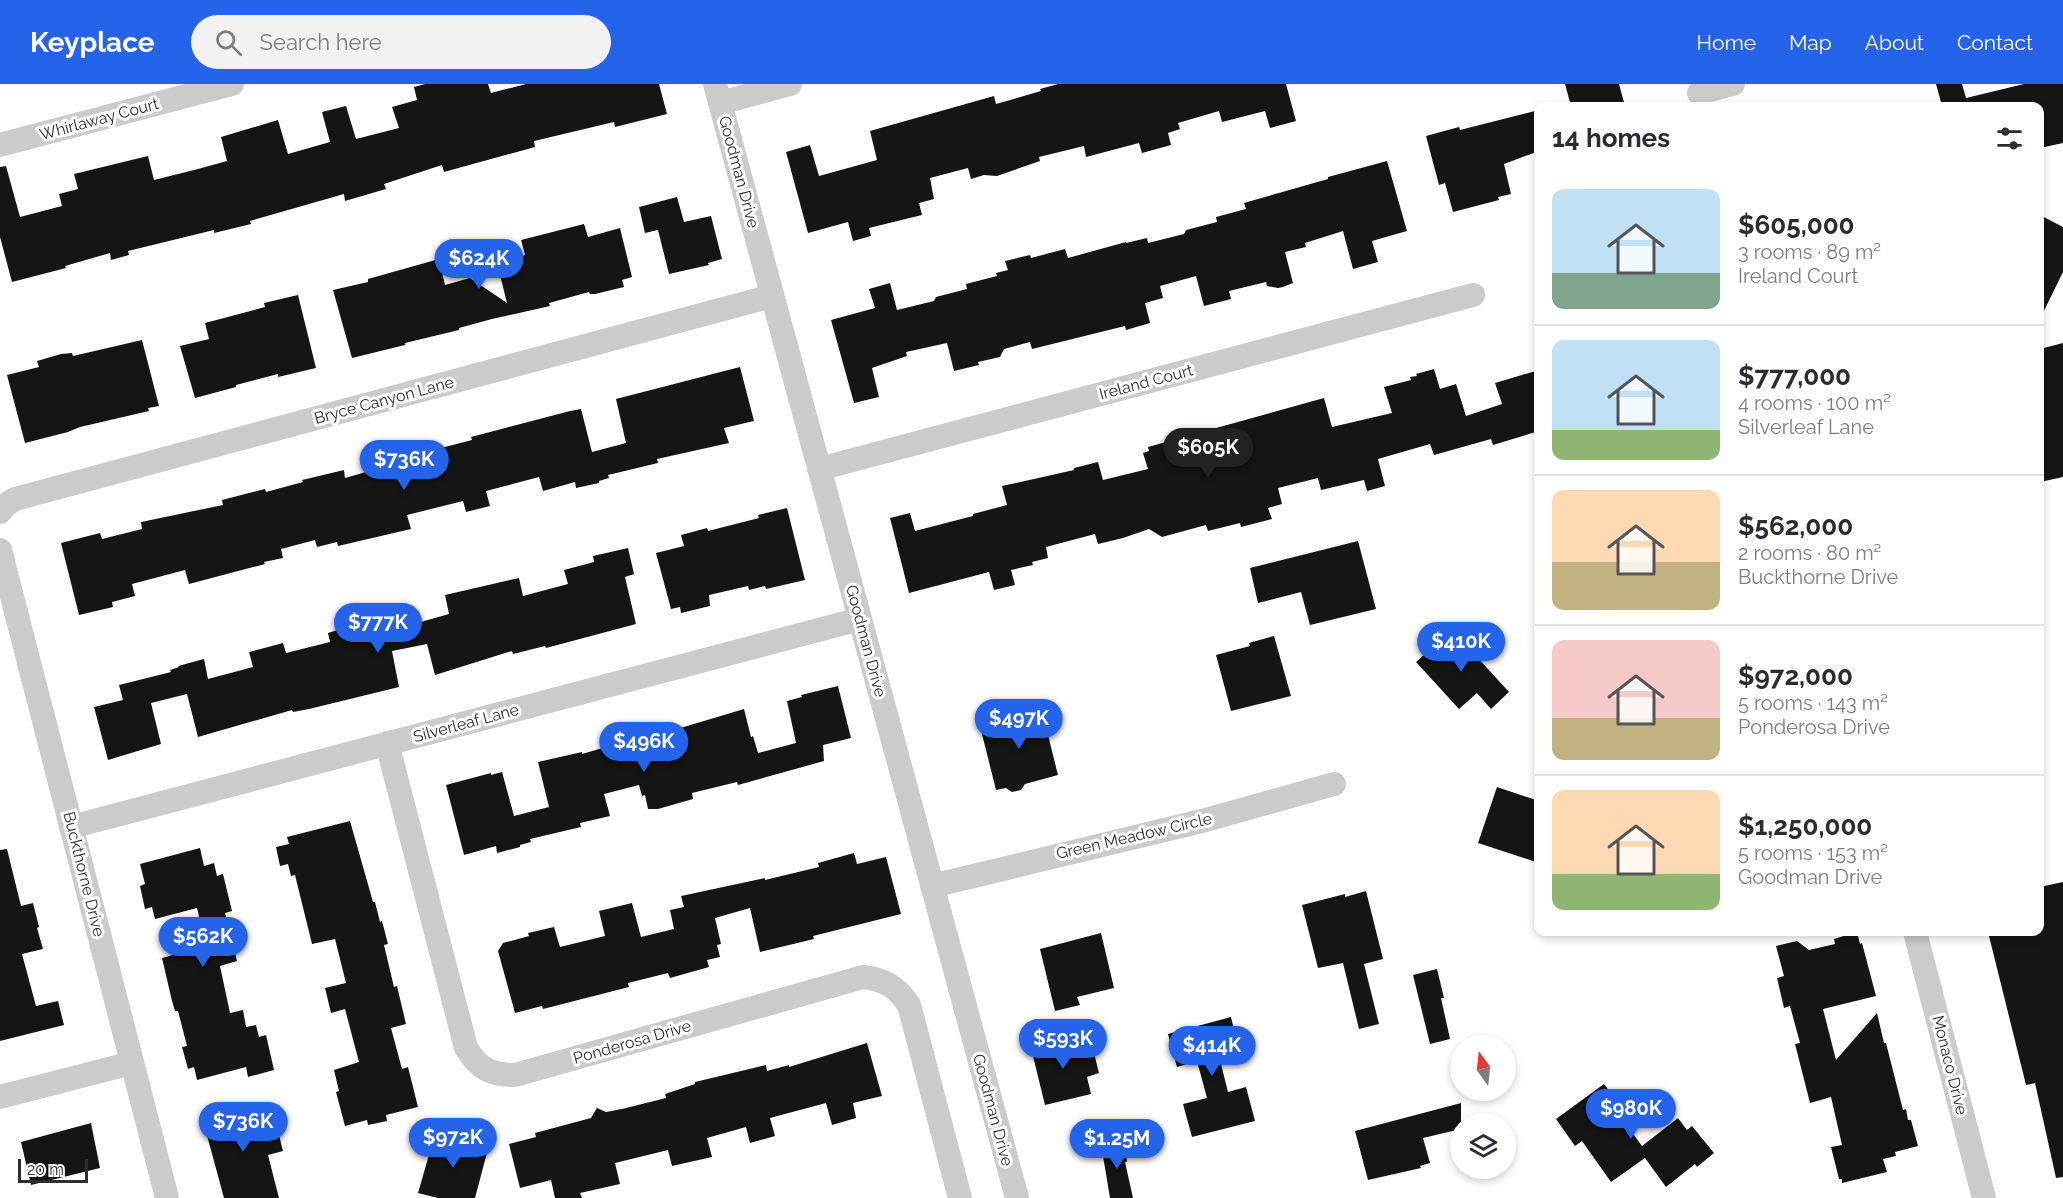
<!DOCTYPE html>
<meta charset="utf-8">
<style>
:root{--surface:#fff;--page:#f2f2f3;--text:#2b2b33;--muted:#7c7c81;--line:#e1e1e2;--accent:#2563eb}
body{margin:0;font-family:Raleway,sans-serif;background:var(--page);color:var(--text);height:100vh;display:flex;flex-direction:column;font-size:22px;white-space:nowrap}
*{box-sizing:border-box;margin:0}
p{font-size:20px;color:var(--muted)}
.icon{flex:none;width:33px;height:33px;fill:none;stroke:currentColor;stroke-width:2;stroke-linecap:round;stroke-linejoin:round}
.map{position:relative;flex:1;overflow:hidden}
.panel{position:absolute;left:1534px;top:18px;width:510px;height:834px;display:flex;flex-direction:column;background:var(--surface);border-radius:12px;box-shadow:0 3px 9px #0003}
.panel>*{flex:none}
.needle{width:39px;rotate:345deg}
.controls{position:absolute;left:1450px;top:951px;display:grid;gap:12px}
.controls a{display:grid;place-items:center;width:66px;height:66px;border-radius:50%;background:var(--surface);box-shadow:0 3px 9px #0003;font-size:30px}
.scale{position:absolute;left:18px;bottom:15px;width:70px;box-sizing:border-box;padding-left:6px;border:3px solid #2e2e2e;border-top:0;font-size:16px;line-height:21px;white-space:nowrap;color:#2e2e2e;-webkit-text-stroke:4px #fff;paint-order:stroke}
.price{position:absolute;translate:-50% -51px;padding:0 14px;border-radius:21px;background:var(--accent);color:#fff;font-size:20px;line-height:39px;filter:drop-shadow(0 2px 3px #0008)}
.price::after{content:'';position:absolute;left:50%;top:36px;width:18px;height:14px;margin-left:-9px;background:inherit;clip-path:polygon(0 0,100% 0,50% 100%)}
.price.selected{background:#222;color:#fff}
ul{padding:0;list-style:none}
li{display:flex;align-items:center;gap:18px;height:150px;padding:0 18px}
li+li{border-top:2px solid var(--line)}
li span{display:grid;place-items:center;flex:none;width:168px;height:120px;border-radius:12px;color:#555}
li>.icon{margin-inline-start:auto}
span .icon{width:72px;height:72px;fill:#fffc;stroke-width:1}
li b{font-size:26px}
h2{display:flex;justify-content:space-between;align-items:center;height:72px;padding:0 18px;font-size:26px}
header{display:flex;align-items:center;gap:36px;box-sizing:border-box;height:84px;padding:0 30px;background:var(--accent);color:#fff}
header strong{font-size:28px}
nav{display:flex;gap:33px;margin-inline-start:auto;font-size:21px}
.search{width:420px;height:54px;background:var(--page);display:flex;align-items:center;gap:15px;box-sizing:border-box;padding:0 21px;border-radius:33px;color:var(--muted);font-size:22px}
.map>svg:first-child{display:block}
.building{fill:#151515}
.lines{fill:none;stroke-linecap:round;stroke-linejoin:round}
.minor{stroke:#cbcbcb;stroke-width:24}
.labels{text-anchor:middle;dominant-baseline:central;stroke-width:6;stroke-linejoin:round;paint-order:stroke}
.street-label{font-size:16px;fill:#2e2e2e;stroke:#fff}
</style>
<header>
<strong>Keyplace</strong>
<div class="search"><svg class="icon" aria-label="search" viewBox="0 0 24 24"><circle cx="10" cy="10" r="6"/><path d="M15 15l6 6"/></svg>Search here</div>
<nav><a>Home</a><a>Map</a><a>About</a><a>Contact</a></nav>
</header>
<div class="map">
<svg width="2063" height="1114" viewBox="0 0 2063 1114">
<rect width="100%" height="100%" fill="#fff"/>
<path class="building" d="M425 0H488L491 9 526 0H659L667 30 615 43 614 38 534 57 535 63 444 88 442 81 384 100 386 105 345 117 344 110 250 137 251 140 214 149V146L128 167 129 171 111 176 110 169 65 182 66 184 12 198 0 153V83L6 82 20 133 62 122 59 110 78 105 74 90 148 72 154 96 198 85 227 77 221 53 278 36 288 70 330 58 322 28 346 22 356 55 399 44 392 23 417 16 414 3Z
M1058 0H1286L1296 37 1270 44 1265 27 1222 38 1219 27 1178 39 1180 45 1168 49 1171 61 1142 69 1139 59 1086 73 1084 62 1039 73 1040 77 997 92 984 91 971 95 968 84 930 94 934 115 919 119 922 131 869 144 871 152 853 157 848 138 808 149 786 68 810 61 819 92 877 76 870 47 994 12 996 20 1041 7 1040 5Z
M1565 0H1619L1625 22H1571Z
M1936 0H1962L1966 14 2024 0H2063V59L2040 64V22H1942Z
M1539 26V67L1504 80 1511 110 1498 113 1499 116 1453 128 1445 99 1439 101 1426 52 1459 43 1460 46Z
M1387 77 1407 147 1372 157 1378 178 1353 185 1343 147 1305 159 1306 163 1285 168 1293 199 1283 203 1278 204 1267 202 1266 198 1229 207 1231 215 1204 222 1196 192 1160 202 1163 214 1145 219 1150 239 1126 246 1125 242 1032 265 1030 258 1004 265 1000 273 978 278 979 281 954 287 947 259 906 268 907 272 872 284 879 313 854 319 831 236 875 224 869 205 890 199 897 226 934 217 936 213 967 205 966 200 997 192 996 189 1008 186 1005 177 1030 171 1031 174 1065 165 1068 174 1126 158V159L1147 154 1148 159 1184 150 1186 146 1217 138 1216 133 1246 125 1244 119 1328 95V93Z
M677 113 684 138 711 132 722 175 708 179 709 181 669 190 658 146 645 149 639 123Z
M2040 131 2063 143V188L2040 235Z
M584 140 588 153 620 144 632 193 622 196 624 203 595 210H590L589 208 549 219 550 222 492 235 459 244V246L405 259V261L352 274 333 206 368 198V195L439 175 445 201 470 194 507 219 497 179 525 171 521 156Z
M298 211 316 284 278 293V290L236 301V303L195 314 180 262 209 255 205 239 265 223 264 219Z
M142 256 159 322 148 324 149 327 80 343 68 348 25 359 7 291 39 283 37 277 61 270 72 269 73 272Z
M2063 259V393L2040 398V265Z
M740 283 754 337 724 344 729 359 657 375 658 379 608 391 609 394 599 397V399L576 404 575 398 543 407 539 393 486 407 490 422 466 428 463 417 407 431 411 445 338 462 337 458 317 463 315 456 281 465 283 474 264 478 265 480 189 500 185 486 132 500 135 512 112 518 113 523 79 531 61 459 100 449 102 455 142 445 141 438 223 421 222 416 265 405 266 408 303 398 302 396 344 386 345 394 387 382 386 380 406 375V373L472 356 471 353 570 327 581 325 592 368 626 359 616 315Z
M1434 285 1440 305 1456 300 1466 332 1502 320 1495 299 1539 286V347L1493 361 1491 355 1434 371 1430 360 1378 375 1385 402 1367 407 1364 396 1321 406 1318 394 1278 404 1282 420 1268 424 1272 435 1241 443 1240 439 1208 447 1206 441 1162 453 1149 445 1123 454 1098 460 1095 450 1046 463 1048 474 1032 478 1033 481 1011 486 1015 501 994 506 989 488 909 509 890 434 910 429 915 447 973 432V430L1007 421 1002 402 1074 386V384L1098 378 1103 396 1148 385 1143 369 1149 367 1148 363 1324 314 1332 343 1392 329 1384 303 1411 296 1410 293 1417 292 1416 290Z
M787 424 805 496 766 505 765 502 749 506 748 502 709 511 710 522 681 529 680 523 671 525 656 469 684 462 681 451 707 444 708 447 759 434 758 431Z
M1358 457 1376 525 1310 541 1301 508 1258 519 1250 484Z
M628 464 634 490 625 493 636 540 546 564 545 562 513 570 512 567 435 591 427 560 392 567 399 603 309 625 293 628 292 626 198 653 187 610 151 619 161 660 108 676 94 623 123 616 119 601 171 588 170 586 179 583 178 582 204 575 208 595 253 583 249 568 283 559 286 569 330 558 328 549 382 532 392 530 396 545 449 530 445 511 519 494 523 512 568 500 564 486 594 478 593 472Z
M1452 546 1476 575 1477 573 1509 608 1491 625 1477 609 1459 625 1416 578Z
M1274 552 1291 612 1231 627 1216 571 1250 562 1249 559Z
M838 602 851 654 823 661 824 677 738 701 737 698 692 709 693 715 658 725H648L645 711 642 712 639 701 604 710 610 732 580 739 581 743 530 755 531 758 520 761V763L497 769 496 762 464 771 446 701 491 689V691L502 688 514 732 549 723 538 678 582 668V670L644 652 667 648 744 625 751 653 753 652 758 669 796 659 787 617 802 613 801 611Z
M1034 622 1038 637 1044 635 1058 691 1025 700 1021 706 1012 708 1006 704 996 706 981 646 1003 641 1000 630Z
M1497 703 1539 717V779L1478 759Z
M350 737 373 818H375L380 838 382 837 388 860 384 861 394 903 397 902 406 940 391 944 402 985 408 983 418 1023 386 1031 387 1037 368 1041 367 1036 345 1042 336 1008 339 1007 334 986 359 978 345 925 331 929 325 904 346 899 335 855 312 860 295 791 291 792 288 780 280 782 276 763 289 760 287 753Z
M200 764 204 782 214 779 217 792 223 790 232 827 225 829 237 877 220 882 230 929 243 926 246 943 256 941 259 953 266 951 274 986 248 993 246 983 197 996 194 983 188 985 182 963 187 962 178 927H175L172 917 162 874 206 862 197 824 155 835 152 823 145 825 140 802 145 800 140 780Z
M7 765 21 822 33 819 39 843 37 844 43 865 22 870 36 922 58 917 64 941 0 957V766Z
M854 769 857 780 886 773 901 830 813 852 814 855 760 868 750 824 715 834 721 860 717 861 720 873 707 876 709 883 670 894 668 889 628 899 629 903 543 925 542 922 515 929 498 867 503 859 529 852 528 849 554 843 560 863 605 852 599 827 632 819 641 853 674 845 670 826 684 823 681 812 765 794V796L819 783 818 779Z
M2063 798V1093L2056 1094 2035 999 2026 1001 1988 848H2040V803Z
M1366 807 1383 875 1364 880 1379 940 1359 945 1343 879 1318 884 1302 821 1345 810V813Z
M1857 848 1860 860 1862 859 1876 912 1823 925 1836 976 1877 929 1884 959H1886L1903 1026 1906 1025 1908 1036H1911L1918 1062 1895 1068 1896 1072 1883 1075 1887 1088 1842 1099V1095H1839L1831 1063 1842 1061 1831 1013 1810 1019 1795 960 1800 959 1790 922 1784 924 1777 894 1784 892 1776 862 1797 857 1809 866 1835 860 1834 855Z
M1101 849 1114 904 1077 913 1080 921 1055 927 1040 865Z
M1437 885 1444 914H1441L1450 955 1430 960 1413 891Z
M1231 933 1239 966 1219 972 1228 1008 1246 1003 1255 1037 1192 1053 1183 1020 1207 1014 1197 977 1177 983 1168 950Z
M1060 953 1064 967 1092 961 1099 989 1087 993 1091 1010 1045 1021 1030 960Z
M867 959 882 1012 853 1019 856 1034 832 1041 826 1019 770 1034 775 1052 750 1059 746 1043 707 1054 712 1073 672 1082 668 1066 615 1079 620 1100 580 1109 582 1114H555L551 1096 520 1104 509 1060 536 1053 535 1049 591 1034 597 1024 606 1028 622 1025 666 1014 665 1010 695 1000V998L766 981 767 987 789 981V983Z
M1604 1000 1617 1017 1612 1021 1642 1062 1678 1034 1687 1046 1692 1042 1714 1069 1697 1083 1695 1080 1666 1103 1645 1074 1611 1098 1582 1057 1575 1062 1556 1035Z
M256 1019 263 1047 277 1043 283 1067 268 1071 279 1114H224L202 1033Z
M1461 1019V1045L1423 1054 1430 1079 1420 1082 1421 1084 1368 1096 1355 1047Z
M91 1039 100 1084 31 1101 21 1058Z
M435 1050 488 1065 475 1114H438L418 1109Z
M1124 1056 1127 1078H1125L1133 1114H1110L1101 1060Z"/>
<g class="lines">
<path class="minor" d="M715 0 1017 1114
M1699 9 1733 0
M720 19 790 0
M0 61 232 0
M819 385 1473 211
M0 428 6 421 15 415 772 212
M0 466 167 1114
M387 659 466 964C479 985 491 991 515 991L863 893C884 895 897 903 909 921L960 1114
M71 743 860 535
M932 802 1202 737 1334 700
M1915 848 1984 1114
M0 1013 132 979"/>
</g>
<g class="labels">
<g class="street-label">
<text transform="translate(99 35) rotate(-15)">Whirlaway Court</text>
<text transform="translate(739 88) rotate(75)">Goodman Drive</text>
<text transform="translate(1146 298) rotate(-15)">Ireland Court</text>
<text transform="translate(384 316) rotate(-15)">Bryce Canyon Lane</text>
<text transform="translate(866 557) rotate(75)">Goodman Drive</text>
<text transform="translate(466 639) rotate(-15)">Silverleaf Lane</text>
<text transform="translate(1134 752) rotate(-13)">Green Meadow Circle</text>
<text transform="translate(84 790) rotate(76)">Buckthorne Drive</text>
<text transform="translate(632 958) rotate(-16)">Ponderosa Drive</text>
<text transform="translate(1950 981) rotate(76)">Monaco Drive</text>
<text transform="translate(993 1026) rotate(75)">Goodman Drive</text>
</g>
</g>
</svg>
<div class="controls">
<a><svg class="needle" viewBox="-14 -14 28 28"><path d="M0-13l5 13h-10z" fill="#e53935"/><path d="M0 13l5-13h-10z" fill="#7c7c81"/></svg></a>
<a><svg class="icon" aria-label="layers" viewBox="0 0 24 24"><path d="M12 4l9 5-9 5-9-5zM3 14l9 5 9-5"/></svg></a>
</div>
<div class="scale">20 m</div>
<b class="price" style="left:479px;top:206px">$624K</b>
<b class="price selected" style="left:1208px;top:395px">$605K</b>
<b class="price" style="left:404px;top:407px">$736K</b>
<b class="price" style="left:378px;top:570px">$777K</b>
<b class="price" style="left:1461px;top:589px">$410K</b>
<b class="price" style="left:1019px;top:666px">$497K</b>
<b class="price" style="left:644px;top:689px">$496K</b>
<b class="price" style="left:203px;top:884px">$562K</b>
<b class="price" style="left:1063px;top:986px">$593K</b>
<b class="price" style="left:1212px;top:993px">$414K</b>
<b class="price" style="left:1631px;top:1056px">$980K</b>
<b class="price" style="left:243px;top:1069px">$736K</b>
<b class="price" style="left:453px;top:1085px">$972K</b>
<b class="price" style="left:1117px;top:1086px">$1.25M</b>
<section class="panel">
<h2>14 homes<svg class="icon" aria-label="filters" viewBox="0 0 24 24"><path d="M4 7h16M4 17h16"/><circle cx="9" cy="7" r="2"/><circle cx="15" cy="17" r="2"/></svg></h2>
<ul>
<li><span style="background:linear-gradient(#bfe0f5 70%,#7fa58c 0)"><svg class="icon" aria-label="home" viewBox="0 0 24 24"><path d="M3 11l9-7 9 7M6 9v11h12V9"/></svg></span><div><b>$605,000</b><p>3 rooms · 89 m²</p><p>Ireland Court</p></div></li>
<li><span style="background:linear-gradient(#bfe0f5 75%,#8fb573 0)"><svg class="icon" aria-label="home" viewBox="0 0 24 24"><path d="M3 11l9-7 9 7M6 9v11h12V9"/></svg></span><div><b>$777,000</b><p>4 rooms · 100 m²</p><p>Silverleaf Lane</p></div></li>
<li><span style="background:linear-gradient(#ffd9b3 60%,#c2b280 0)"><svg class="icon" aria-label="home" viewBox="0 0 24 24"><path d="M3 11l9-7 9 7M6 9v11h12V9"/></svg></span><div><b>$562,000</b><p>2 rooms · 80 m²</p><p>Buckthorne Drive</p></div></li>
<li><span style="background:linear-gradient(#f6c9c9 65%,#c2b280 0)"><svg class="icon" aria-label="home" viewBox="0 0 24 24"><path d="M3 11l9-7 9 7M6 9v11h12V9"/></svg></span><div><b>$972,000</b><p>5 rooms · 143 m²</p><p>Ponderosa Drive</p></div></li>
<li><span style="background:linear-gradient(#ffd9b3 70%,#8fb573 0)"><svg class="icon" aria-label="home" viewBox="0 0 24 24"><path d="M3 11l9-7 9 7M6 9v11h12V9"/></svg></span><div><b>$1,250,000</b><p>5 rooms · 153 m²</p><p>Goodman Drive</p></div></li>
</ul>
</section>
</div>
